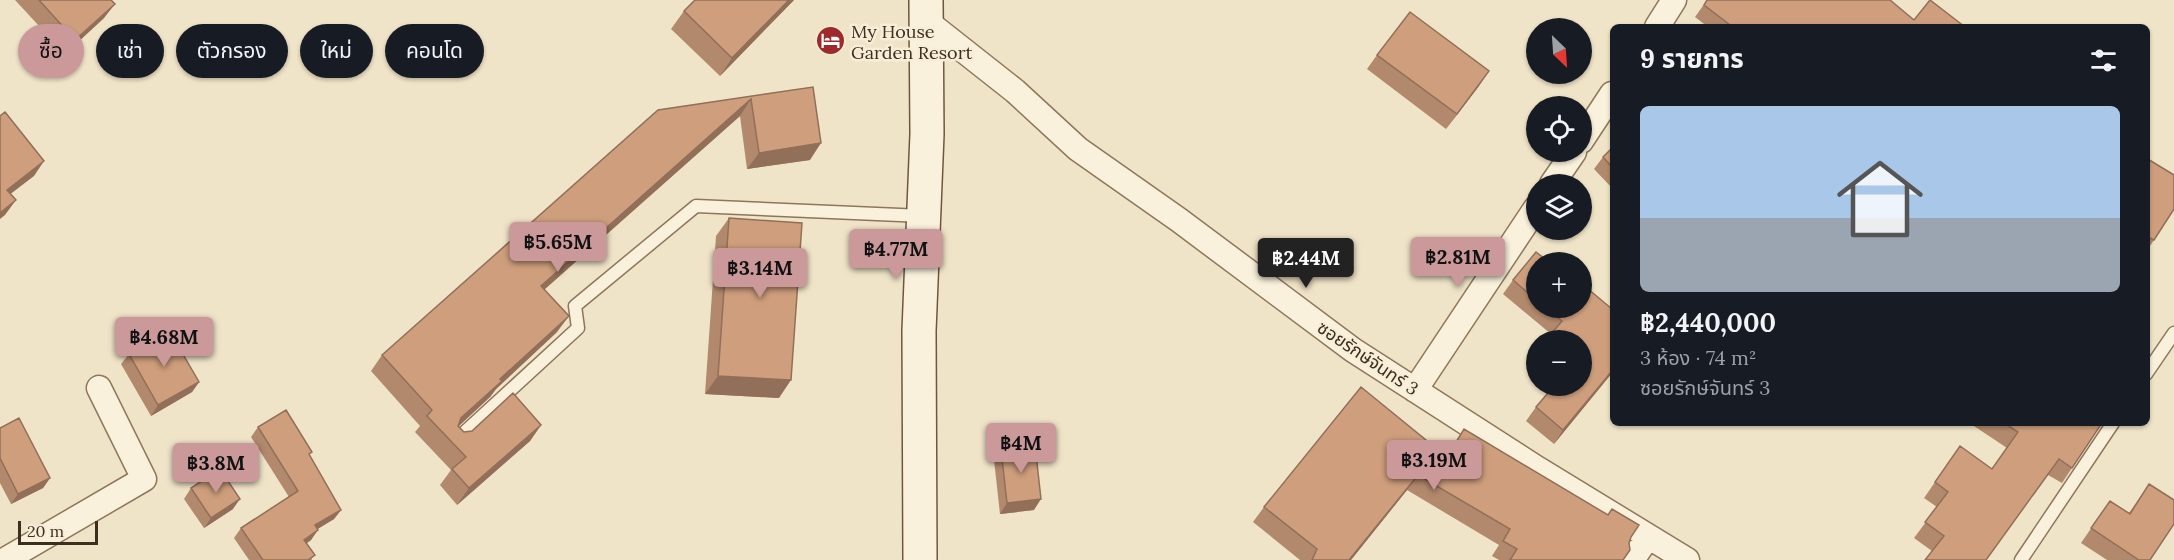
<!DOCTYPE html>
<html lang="th">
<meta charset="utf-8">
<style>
:root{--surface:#171b24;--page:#20242c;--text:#f1f3f6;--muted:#9ea1a6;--accent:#cc999b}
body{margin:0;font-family:Lora,"Noto Sans Thai",serif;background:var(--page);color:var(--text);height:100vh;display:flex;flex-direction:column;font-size:22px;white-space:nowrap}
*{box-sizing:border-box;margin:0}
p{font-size:20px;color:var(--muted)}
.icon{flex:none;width:33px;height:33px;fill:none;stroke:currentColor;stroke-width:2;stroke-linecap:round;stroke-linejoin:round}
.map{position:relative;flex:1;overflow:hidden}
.sheet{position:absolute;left:1610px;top:24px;width:540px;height:402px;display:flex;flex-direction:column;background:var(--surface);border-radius:9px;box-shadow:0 2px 4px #0004}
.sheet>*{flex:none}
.hud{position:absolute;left:18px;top:24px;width:570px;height:54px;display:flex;gap:12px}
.needle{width:39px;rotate:155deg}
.tools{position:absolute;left:1526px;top:18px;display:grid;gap:12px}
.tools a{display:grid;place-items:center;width:66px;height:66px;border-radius:50%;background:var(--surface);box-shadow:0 2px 4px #0004;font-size:30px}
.scale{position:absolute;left:18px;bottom:15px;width:80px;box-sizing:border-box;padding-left:6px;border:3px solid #3d2e20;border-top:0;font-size:16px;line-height:21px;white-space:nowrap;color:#3d2e20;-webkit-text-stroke:4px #f7eed8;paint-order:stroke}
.price{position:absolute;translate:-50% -51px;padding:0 14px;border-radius:6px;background:var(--accent);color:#111;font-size:20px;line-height:39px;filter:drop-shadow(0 2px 3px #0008)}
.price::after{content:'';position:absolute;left:50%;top:36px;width:18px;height:14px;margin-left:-9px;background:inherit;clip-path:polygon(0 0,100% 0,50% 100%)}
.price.active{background:#222;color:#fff}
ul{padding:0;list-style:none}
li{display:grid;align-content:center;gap:12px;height:318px;padding:0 30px}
li span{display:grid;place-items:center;height:186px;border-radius:9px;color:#555}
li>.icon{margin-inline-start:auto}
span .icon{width:108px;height:108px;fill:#fffc;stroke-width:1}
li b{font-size:26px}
h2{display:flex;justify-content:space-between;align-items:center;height:72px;padding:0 30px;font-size:26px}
.pill{padding:0 21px;border-radius:27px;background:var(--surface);box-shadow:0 2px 4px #0004;font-size:21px;line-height:54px}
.pill.active{background:var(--accent);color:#111}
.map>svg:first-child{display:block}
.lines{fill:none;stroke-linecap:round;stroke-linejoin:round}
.service-casing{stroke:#8d765c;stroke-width:15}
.minor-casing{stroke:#8d765c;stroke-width:27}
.secondary-casing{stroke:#6f573f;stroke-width:36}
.service{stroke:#faf1dc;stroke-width:12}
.minor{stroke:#faf1dc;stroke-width:24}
.secondary{stroke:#faf1dc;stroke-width:33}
.wall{fill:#b2896c}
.shaded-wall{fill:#916f58}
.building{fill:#cf9f7d;stroke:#916f58;stroke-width:1.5}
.labels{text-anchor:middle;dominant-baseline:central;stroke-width:5;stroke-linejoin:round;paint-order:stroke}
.poi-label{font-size:18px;fill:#3d2e20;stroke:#f7eed8;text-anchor:start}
.street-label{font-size:18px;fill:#3d2e20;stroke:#f7eed8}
</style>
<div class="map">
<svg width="2174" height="560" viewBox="0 0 2174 560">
<rect width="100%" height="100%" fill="#f0e4c8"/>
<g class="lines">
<defs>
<path id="service" d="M2146 374 2174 333
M455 441 578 328 575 306 696 206 923 216
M2021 560 2113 423"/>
<path id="minor" d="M925 20 1015 91 1078 149 1179 220 1353 350 1538 469 1687 560
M1657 27 1674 0
M1581 141 1612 94
M1552 184 1574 152
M1415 390 1536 208
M5 560 144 479 99 388
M1632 560 1648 537"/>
<path id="secondary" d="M920 560 919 331 927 134 926 0"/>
</defs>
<use href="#service" class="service-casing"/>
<use href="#minor" class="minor-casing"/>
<use href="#secondary" class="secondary-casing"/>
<use href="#service" class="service"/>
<use href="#minor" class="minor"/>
<use href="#secondary" class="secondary"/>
</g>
<path class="wall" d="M15 0H111L104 18 65 54Z
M695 0H794L720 76 671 29 684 11Z
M1707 0 1914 20 1965 27H1708L1695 17Z
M1377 55 1479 86 1446 129 1367 69Z
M813 87 810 160 747 169 740 116 544 290 557 332 496 389 490 397 459 426 464 432 541 425 530 441 457 505 440 485 451 470 415 432 420 426 371 371 382 355 658 110Z
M1612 148V188L1594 169 1603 157Z
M2146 158 2154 240 2146 252Z
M729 218 779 398 705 394 716 236Z
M1536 262V308H1581L1612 309V373L1554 444 1526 421 1536 407 1553 387 1552 386H1581L1551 334 1503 294 1513 280Z
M1536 352V372L1527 365Z
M129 354 199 382 192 392 151 416 121 364Z
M1972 423H2102L2062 483 2048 475 1932 551 1914 538 1937 507 1924 498 1960 446 1992 469 2007 448 1971 424Z
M258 427 310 456 341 510 334 519 317 529 311 540 307 543 312 560H249L234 538 241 528 289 497 251 437Z
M0 428 50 478 43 488 11 504 0 483Z
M1464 429 1631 537 1623 560H1499L1492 556 1499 545 1407 490 1351 560H1300L1253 522 1264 507 1446 456Z
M1001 450 1034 510 1000 514 994 460Z
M2149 484 2150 560H2107L2081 543 2110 501 2129 513Z
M191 488 233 509 204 528 184 499Z"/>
<path class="shaded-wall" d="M789 0H794L720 76 732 58Z
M115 4 104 18 65 54 75 40Z
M1489 71 1479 86 1446 129 1457 114Z
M751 99 740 116 529 303 541 286Z
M821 143 810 160 747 169 759 153Z
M44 161 34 176 0 202 7 190Z
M16 200 5 215 0 219V213Z
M569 316 557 332 496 389 490 397 449 435 461 418 500 379Z
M1612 371V373L1554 444 1563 430Z
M718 376 791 380 779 398 705 394Z
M199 382 192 392 151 416 158 405Z
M541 425 530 441 457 505 469 488Z
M1418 475 1407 490 1351 560H1349Z
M50 478 43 488 11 504 18 494Z
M240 499 233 509 204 528 211 518Z
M1041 499 1034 510 1000 514 1007 503Z
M341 510 334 519 308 535 315 525Z
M318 530 311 540 297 550 304 540Z"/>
<path class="building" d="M39 0H111L115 4 75 40Z
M695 0H789L732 58 684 11Z
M1707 0H1890L1914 20 1930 0 1965 27H1729L1730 25 1704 5Z
M1410 12 1489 71 1457 114 1377 55Z
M813 87 821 143 759 153 751 99 541 286 569 316 500 379 502 381 461 418 458 426 464 432 472 431 513 393 541 425 469 488 452 469 466 457 427 416 432 410 382 355 658 110Z
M5 112 44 161 7 190 16 200 0 213V116Z
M1612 148V167L1603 157Z
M2146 158 2174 175V209L2154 240 2146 236Z
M729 218 802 223 791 380 718 376Z
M1536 252 1549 262H1536V300L1513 280Z
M1581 283 1612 309V371L1563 430 1536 407 1554 386H1581V340H1546L1562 321 1545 308H1581Z
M169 330 199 382 158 405 129 354Z
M1361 387 1447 457 1464 429 1608 515 1612 509 1639 525 1631 537 1629 543 1630 550 1623 560H1510L1517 549 1503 541 1510 529 1418 475 1349 560H1312L1317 549 1264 507Z
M286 410 312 452 309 454 341 510 315 525 318 530 304 540 315 555 308 560H263L241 528 298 491 258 427Z
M19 418 50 478 18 494 0 458V428Z
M2004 423H2102L2072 468 2059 459 1986 560H1925L1944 536 1925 522 1948 492 1935 482 1960 446 1992 469 2018 432Z
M1035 445 1041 499 1007 503 1001 450Z
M220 469 240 499 211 518 191 488Z
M2149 484 2174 500V524L2150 560H2139L2091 528 2110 501 2130 514Z"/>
<defs>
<symbol id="hotel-disc" viewBox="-11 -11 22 22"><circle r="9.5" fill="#9e2a2b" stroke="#f7eed8"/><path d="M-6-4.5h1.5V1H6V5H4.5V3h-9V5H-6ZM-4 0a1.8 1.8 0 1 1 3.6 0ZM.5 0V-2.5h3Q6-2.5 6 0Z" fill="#fff"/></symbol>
</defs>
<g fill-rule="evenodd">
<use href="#hotel-disc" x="814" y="24" width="33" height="33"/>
</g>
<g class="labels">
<g class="poi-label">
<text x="851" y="31">My House<tspan x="851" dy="21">Garden Resort</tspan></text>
</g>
<g class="street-label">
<text transform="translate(1368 358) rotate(34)">ซอยรักษ์จันทร์ 3</text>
</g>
</g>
</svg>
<div class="tools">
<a><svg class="needle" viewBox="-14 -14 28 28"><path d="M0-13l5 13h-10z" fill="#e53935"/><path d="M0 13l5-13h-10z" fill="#9ea1a6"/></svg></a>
<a><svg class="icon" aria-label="locate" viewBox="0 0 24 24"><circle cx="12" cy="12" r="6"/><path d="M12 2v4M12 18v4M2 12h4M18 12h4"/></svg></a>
<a><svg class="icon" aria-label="layers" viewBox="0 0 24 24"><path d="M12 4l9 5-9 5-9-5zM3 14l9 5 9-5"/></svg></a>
<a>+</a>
<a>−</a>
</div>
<div class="scale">20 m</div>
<b class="price" style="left:558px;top:273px">฿5.65M</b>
<b class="price" style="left:896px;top:280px">฿4.77M</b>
<b class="price" style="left:1458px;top:288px">฿2.81M</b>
<b class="price active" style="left:1306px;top:289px">฿2.44M</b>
<b class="price" style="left:760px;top:299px">฿3.14M</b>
<b class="price" style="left:164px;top:368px">฿4.68M</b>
<b class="price" style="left:1021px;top:474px">฿4M</b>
<b class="price" style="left:1434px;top:491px">฿3.19M</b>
<b class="price" style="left:216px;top:494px">฿3.8M</b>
<div class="hud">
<a class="pill active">ซื้อ</a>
<a class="pill">เช่า</a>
<a class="pill">ตัวกรอง</a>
<a class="pill">ใหม่</a>
<a class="pill">คอนโด</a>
</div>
<section class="sheet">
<h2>9 รายการ<svg class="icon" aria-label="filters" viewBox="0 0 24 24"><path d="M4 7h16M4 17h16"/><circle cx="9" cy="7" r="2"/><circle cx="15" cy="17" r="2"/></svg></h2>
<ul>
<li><span style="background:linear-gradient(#a9c7e8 60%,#9aa5b1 0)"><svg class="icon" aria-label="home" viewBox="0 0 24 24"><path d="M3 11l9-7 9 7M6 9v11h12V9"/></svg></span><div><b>฿2,440,000</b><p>3 ห้อง · 74 m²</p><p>ซอยรักษ์จันทร์ 3</p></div></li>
</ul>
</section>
</div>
